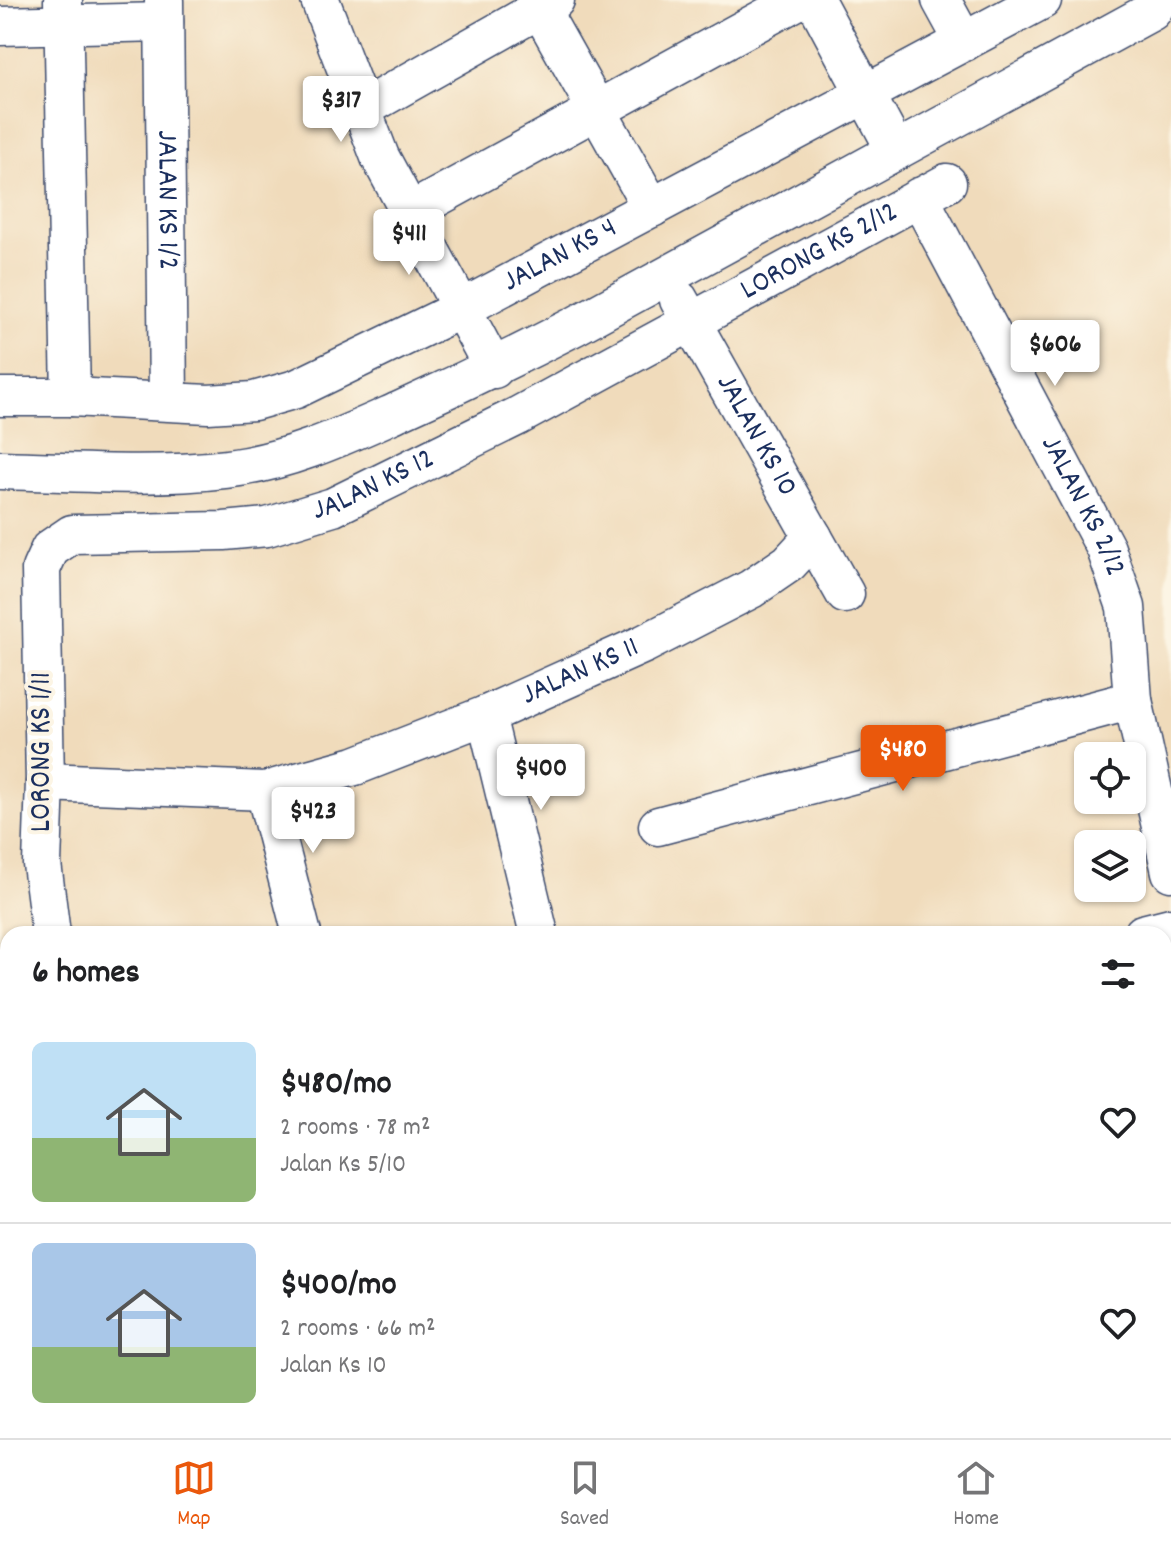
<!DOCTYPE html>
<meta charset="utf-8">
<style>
:root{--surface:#fff;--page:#f2f2f2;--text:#202124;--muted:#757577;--line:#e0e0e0;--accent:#ea580c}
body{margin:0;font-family:Dekko,sans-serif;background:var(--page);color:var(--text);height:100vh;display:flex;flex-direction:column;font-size:30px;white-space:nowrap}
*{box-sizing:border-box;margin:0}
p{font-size:26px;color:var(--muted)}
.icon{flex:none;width:44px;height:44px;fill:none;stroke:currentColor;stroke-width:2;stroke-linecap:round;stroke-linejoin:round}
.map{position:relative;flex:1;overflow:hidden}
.panel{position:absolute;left:0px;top:926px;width:1172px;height:512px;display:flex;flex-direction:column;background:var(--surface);border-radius:24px 24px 0 0;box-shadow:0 2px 6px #0004}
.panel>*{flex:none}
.tools{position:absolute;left:1074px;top:742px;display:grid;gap:16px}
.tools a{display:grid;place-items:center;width:72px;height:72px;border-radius:12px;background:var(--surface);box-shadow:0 2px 6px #0004;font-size:40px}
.price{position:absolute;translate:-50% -68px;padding:0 18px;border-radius:8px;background:#fff;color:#222;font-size:26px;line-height:52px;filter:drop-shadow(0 2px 4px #0008)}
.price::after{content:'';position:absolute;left:50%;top:48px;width:24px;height:18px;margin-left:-12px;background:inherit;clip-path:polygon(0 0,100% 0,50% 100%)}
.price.on{background:var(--accent);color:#fff}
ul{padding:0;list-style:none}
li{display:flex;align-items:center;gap:24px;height:200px;padding:0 32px}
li+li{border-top:2px solid var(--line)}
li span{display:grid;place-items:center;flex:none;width:224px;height:160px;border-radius:12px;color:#555}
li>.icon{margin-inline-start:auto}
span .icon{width:96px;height:96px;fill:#fffc;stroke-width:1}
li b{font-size:34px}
h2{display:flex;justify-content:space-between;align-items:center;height:96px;padding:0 32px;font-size:34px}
.menu{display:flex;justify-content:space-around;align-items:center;height:112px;border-top:2px solid var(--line);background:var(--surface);font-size:22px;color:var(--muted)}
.menu a{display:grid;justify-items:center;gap:4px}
.menu .on{color:var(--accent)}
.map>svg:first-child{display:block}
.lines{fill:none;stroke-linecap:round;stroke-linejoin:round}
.minor-casing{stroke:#3b496c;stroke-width:41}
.minor{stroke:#fff;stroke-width:38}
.labels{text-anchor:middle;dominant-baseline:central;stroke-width:8;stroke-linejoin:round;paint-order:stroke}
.street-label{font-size:30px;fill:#1b2f5e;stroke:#fcf5e5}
</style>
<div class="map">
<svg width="1171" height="1438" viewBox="0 0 1171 1438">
<rect width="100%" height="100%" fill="#fcf5e5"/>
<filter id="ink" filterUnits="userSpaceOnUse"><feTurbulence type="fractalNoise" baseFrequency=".0125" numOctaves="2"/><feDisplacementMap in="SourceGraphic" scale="16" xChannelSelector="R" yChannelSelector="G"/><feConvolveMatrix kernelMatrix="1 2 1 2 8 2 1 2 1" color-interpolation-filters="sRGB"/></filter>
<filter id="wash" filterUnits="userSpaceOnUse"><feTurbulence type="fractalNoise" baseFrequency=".006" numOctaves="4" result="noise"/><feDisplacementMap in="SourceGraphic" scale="32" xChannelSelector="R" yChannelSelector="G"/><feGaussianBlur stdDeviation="1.8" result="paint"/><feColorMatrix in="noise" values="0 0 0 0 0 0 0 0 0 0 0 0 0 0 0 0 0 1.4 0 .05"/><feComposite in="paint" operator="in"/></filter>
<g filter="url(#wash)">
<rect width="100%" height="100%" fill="#f0dbbb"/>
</g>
<g filter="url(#ink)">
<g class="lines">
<defs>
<g id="minor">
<path d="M63 0 71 397"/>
<path id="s1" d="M164 0 168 401"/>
<path d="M320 0 380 157 494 369"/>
<path d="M815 0 896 151"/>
<path d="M941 0 964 42"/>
<path d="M540 9 652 208"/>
<path d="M0 26 164 22"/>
<path d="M362 109 555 0"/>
<path id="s2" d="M919 197 1106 549 1126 607 1133 700 1171 872"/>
<path d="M410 212 798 0"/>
<path id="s3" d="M679 300 845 594"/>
<path id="s4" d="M0 397H71L208 404 254 401 296 389 461 309 1042 0"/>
<path d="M0 470C75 472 152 478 226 469 288 462 343 436 399 411 459 384 517 356 575 326L1152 11 1159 0"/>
<path d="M486 715 539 934"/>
<path id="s5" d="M45 782 265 791 355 766 486 715 644 644 751 589 789 563 813 537"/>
<path d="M265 791 302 934"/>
<path d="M658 826 1133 700"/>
<path id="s6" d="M51 934 42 864 45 782 41 569 50 549 72 534 224 531 267 527 333 507 518 416 947 183"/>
<path d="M1143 934 1171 927"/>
<path d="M0 1033 8 1031"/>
<path d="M1164 1162 1171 1160"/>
<path d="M3 1322 8 1340"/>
<path d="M434 1430 436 1438"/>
<path d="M676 1430 678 1438"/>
<path d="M46 1438 76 1430"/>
</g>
</defs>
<use href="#minor" class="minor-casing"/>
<use href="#minor" class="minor"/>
</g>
</g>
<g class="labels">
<g class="street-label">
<text stroke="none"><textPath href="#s1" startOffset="200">JALAN KS 1/2</textPath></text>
<text stroke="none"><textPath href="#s6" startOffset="1228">LORONG KS 2/12</textPath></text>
<text stroke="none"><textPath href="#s4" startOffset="594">JALAN KS 4</textPath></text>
<text stroke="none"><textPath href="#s3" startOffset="156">JALAN KS 10</textPath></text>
<text stroke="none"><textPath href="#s6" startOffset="724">JALAN KS 12</textPath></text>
<text stroke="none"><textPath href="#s2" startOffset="350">JALAN KS 2/12</textPath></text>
<text stroke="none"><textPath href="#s5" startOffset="558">JALAN KS 11</textPath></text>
<text transform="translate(43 752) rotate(-90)">LORONG KS 1/11</text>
</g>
</g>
</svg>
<div class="tools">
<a><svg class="icon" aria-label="locate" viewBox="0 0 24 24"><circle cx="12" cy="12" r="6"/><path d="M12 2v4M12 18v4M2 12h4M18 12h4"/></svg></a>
<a><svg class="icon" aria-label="layers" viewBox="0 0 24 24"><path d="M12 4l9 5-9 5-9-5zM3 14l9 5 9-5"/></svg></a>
</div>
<b class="price" style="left:341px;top:144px">$317</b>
<b class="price" style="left:409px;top:277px">$411</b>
<b class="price" style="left:1055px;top:388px">$606</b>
<b class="price on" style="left:903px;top:793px">$480</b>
<b class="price" style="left:541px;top:812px">$400</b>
<b class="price" style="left:313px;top:855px">$423</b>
<section class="panel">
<h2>6 homes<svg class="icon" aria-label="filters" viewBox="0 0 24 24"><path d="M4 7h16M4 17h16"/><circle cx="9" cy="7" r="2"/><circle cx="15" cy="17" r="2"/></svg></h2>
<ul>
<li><span style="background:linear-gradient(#bfe0f5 60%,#8fb573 0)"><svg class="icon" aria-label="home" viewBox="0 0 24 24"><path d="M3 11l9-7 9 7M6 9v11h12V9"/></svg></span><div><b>$480/mo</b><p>2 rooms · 78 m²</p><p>Jalan Ks 5/10</p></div><svg class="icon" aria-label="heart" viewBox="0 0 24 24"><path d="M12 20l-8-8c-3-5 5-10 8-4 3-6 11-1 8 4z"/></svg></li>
<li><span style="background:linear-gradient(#a9c7e8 65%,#8fb573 0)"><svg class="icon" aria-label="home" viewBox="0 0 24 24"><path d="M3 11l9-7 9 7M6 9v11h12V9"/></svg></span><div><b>$400/mo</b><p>2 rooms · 66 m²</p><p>Jalan Ks 10</p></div><svg class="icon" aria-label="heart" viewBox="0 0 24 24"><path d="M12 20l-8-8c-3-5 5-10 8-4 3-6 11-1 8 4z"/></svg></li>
</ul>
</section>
</div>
<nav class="menu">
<a class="on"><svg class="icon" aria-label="map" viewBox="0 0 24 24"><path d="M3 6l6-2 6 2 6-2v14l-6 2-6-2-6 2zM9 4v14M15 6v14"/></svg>Map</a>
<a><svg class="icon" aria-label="saved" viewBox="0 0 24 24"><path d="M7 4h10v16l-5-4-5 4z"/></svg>Saved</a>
<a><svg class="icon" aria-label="home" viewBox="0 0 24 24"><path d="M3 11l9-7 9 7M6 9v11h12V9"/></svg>Home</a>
</nav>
